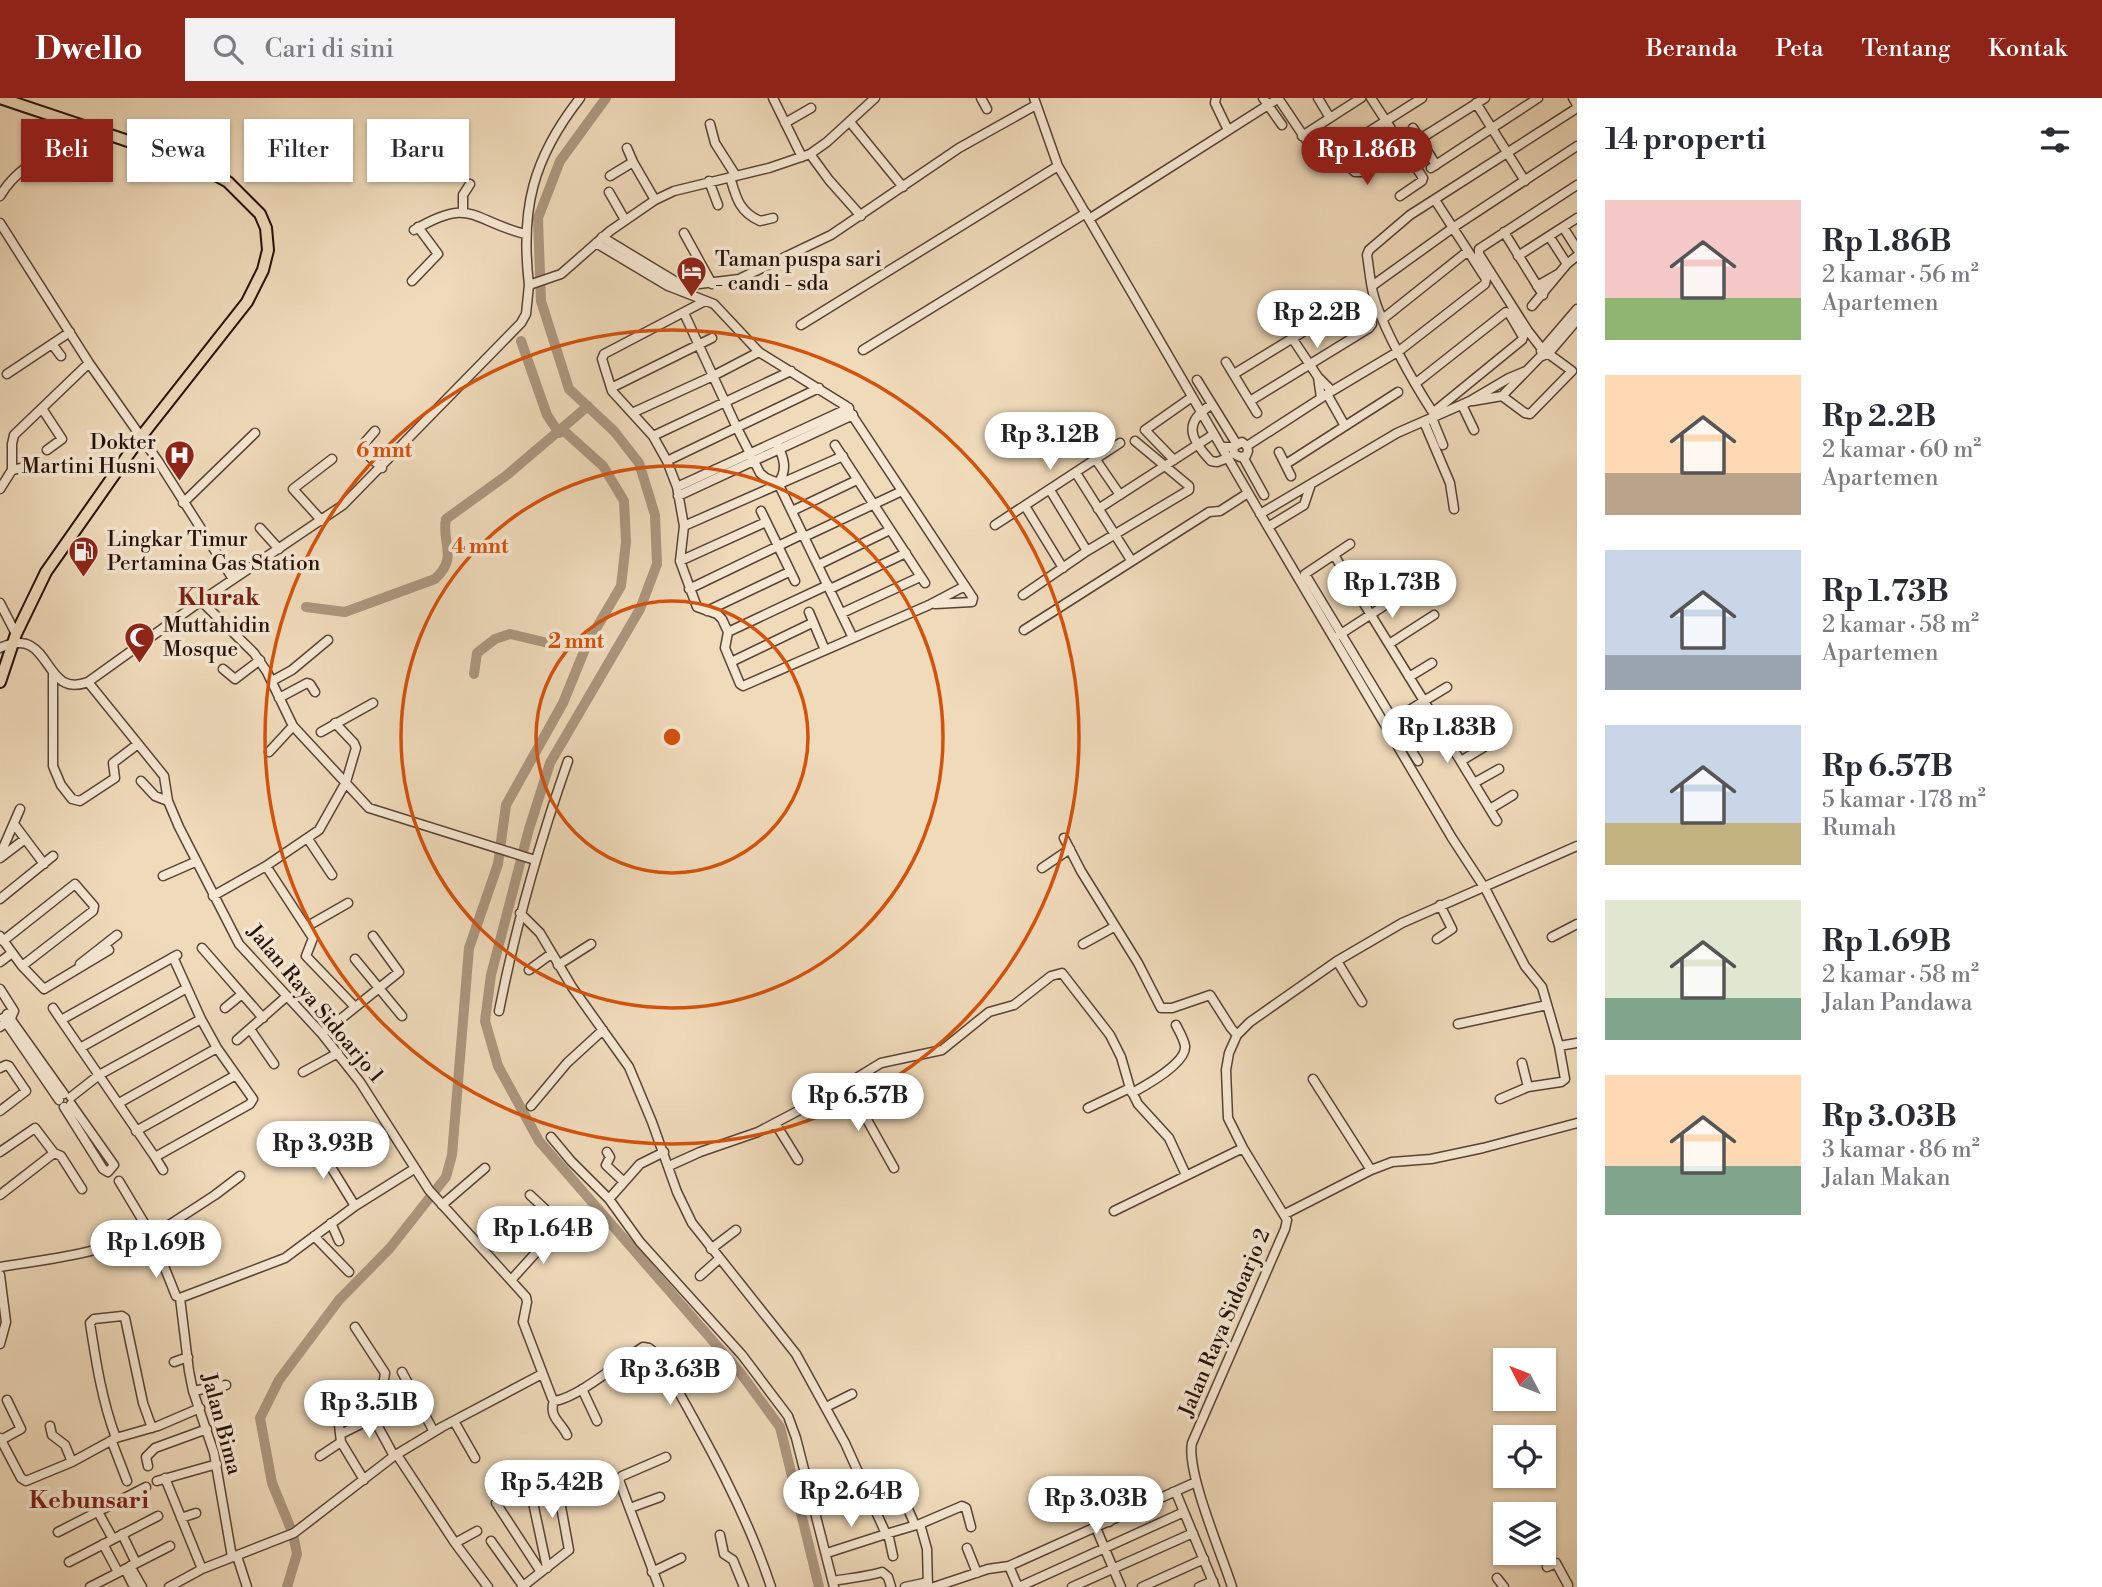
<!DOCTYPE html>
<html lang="id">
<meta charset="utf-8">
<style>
:root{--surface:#fff;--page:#f2f2f3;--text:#2b2b33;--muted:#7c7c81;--accent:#8f2418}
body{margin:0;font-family:"Libre Bodoni",serif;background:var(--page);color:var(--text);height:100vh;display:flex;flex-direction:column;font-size:26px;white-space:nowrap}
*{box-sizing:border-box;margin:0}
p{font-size:23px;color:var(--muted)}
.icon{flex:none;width:38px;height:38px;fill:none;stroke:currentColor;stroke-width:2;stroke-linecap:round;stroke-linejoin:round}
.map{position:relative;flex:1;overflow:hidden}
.drawer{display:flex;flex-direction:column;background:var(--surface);width:525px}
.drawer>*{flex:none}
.guide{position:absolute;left:21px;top:21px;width:665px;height:63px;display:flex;gap:14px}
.needle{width:46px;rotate:312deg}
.tools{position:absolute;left:1493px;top:1250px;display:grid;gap:14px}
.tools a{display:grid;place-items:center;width:63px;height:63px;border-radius:0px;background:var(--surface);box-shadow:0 2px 5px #0004;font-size:35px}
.price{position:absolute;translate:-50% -60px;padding:0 16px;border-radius:24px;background:#fff;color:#222;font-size:23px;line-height:46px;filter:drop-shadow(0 2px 4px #0008)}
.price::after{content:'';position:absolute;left:50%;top:42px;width:21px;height:16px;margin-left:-10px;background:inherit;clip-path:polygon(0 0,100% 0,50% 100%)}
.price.on{background:var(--accent);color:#fff}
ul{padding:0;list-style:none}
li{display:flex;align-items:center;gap:21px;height:175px;padding:0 28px}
li span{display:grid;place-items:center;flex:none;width:196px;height:140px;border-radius:0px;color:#555}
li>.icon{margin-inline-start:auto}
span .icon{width:84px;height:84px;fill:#fffc;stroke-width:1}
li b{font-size:30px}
h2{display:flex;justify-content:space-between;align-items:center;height:84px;padding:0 28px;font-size:30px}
.tag{padding:0 24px;border-radius:0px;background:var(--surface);box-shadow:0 2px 5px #0004;font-size:24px;line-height:63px}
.tag.on{background:var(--accent);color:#fff}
header{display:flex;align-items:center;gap:42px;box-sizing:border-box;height:98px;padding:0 35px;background:var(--accent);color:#fff}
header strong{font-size:33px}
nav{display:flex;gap:38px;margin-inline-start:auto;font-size:24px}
.search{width:490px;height:63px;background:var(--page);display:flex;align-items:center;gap:18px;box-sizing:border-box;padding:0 24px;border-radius:0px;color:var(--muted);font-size:26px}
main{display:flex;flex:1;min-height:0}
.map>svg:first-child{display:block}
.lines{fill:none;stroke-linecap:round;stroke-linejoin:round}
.river{stroke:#ab967e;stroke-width:10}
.minor-casing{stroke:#584335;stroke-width:11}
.major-casing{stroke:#261109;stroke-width:14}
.minor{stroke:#f5e7d2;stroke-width:8}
.major{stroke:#efdaba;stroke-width:10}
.ring{fill:none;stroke:#d5520c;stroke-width:3.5}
.labels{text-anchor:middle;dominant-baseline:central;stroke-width:7;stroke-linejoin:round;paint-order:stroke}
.poi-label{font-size:21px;fill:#261109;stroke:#f5e7d2;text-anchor:start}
.street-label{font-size:21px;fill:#261109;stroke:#f5e7d2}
.quarter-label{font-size:24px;font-weight:bold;fill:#7a1f14;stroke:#f5e7d2}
.centre{fill:#d5520c;stroke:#f5e7d2;stroke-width:3.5}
.ring-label{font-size:21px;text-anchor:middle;font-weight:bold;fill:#d5520c;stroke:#f5e7d2;stroke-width:7;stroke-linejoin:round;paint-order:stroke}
</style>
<header>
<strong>Dwello</strong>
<div class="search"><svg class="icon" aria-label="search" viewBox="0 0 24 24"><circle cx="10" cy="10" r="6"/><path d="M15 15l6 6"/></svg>Cari di sini</div>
<nav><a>Beranda</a><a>Peta</a><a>Tentang</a><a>Kontak</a></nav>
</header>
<main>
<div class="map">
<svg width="1577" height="1489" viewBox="0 0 1577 1489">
<rect width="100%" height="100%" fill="#efdaba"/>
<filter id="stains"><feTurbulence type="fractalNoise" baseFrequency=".00286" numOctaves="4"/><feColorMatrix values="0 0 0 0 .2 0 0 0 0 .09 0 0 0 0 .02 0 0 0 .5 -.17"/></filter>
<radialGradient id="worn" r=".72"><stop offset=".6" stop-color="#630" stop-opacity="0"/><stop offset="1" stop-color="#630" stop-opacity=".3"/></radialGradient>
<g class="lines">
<path class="river" d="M606 0 560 63 538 120 541 203 569 291 614 333 639 365 655 417 657 466 640 511 550 665 529 731 491 877 485 923 498 968 539 1043 739 1273 780 1329 819 1489
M521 243 547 317 559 335
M306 509 345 514 435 481C459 459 441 445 446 421L507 377 588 308
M474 576 477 555 495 541 510 536 565 549 587 546
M287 1489 297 1456 293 1436 272 1385 260 1320 279 1282 339 1202 390 1150 446 1079 452 1057 469 850 498 766 506 707 563 605 587 546 621 488 626 444 624 403 603 368 563 332"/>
<defs>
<path id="minor" d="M773 0 802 59
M981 0 987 11
M1034 0 1058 68 1268 429 1452 740 1486 792 1525 868 1542 889 1559 948 1565 981 1561 984 1528 989 1500 1001
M1216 0 1215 5 1228 32
M1263 0 1282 27
M1278 0 1321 64 1422 0
M1318 0 1330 20
M1371 0 1423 80 1422 83 1400 98
M1573 0 1577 7
M1476 5 1525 83
M850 24 903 89
M785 25 811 10
M710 26 715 45 736 78
M1413 30 1436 67
M1302 38 1361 0
M1420 41 1485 0
M627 50 633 64 655 102
M810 56 829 82 861 118
M1336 56 1355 74H1365L1404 52
M1431 70 1538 0
M610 78 633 64
M730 79C736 99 739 114 760 123L773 120
M709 83 718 107
M609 94 625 122
M0 98C14 74 37 61 60 48
M463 113V97L470 86
M1089 121 1279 0
M0 125 89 265 158 363 233 481
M1563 129 1577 151
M414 132C472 98 470 122 525 136
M1504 134 1543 197
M684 135 712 186
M1549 138 1567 166
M602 139 683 188 739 181 831 137 959 50 1036 7
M596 145 668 188 714 206 759 254 846 308 965 488 929 507 743 588 740 586 725 550 728 534 722 521 717 516 697 509 680 463 684 428 677 389 667 363 653 338 612 293 602 261 604 256 705 203
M1518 158 1577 120
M412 183 438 156 418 129
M529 187C520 111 533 60 580 0
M1372 188 1454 129 1577 48
M1537 188 1558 176
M1532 208 1567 166 1577 158
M684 215 737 330 760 375 766 380 778 385 853 540
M1384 220 1468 153
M801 227 1058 68
M1292 240 1318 279
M52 246 61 258
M863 252 1086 115
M1541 253 1577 211
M1226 264 1257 315
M7 276 70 234
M1234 276 1360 199 1362 200 1372 226 1369 230 1250 303
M1197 282 1236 345
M1416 285 1506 214 1509 215 1523 239 1522 242 1435 313H1432C1413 284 1381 227 1373 195 1370 183 1369 169 1367 157L1369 152 1410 117 1577 10
M611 290 712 240
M1327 296 1345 328
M1502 298 1525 315 1530 316 1572 273 1542 251 1528 233 1479 156V151L1577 87
M1321 300 1318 279 1332 293
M1473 303 1502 298 1540 259 1549 255 1577 222
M1211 307C1182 325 1191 342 1211 363L1217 364 1228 360
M1462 307 1474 332
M43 312 62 341 47 352
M632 315 713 278 759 254
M1432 320 1443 347
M1424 324 1450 385 1454 411
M375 333 360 350 382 370
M653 338 791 273
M777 346C784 360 788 372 778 385
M835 347 925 485
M1247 348 1332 293 1399 253 1485 186 1486 181 1435 102
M1222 349H1233L1242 344 1247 348 1248 353 1246 358 1240 359 1234 356 1233 349
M1279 354 1291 378
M1243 359 1264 397
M1096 362 1120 397
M1174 362 1145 332 1192 299
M667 363 819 290
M1286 366 1398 294
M12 372 26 369
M1076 375 1131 462
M677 389 849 310
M0 391 12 372V346L14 337 89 265
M1050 392 1087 453
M678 398 853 317
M183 405 255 335
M1025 408 1063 470
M1098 411 1214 336
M761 413 795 483
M792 413 857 382
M1260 416 1397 335 1470 303 1509 280 1526 273
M322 423 293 391 332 361
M995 427 1120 345
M684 428 843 358
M1268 429 1304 407 1311 386
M260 430 279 451
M804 439 902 393
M1350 446 1305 476 1418 663
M1334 457 1424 603 1447 589
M680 463 766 424
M818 467 890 432
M1352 486 1373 472
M689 491 803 436
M830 491 906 455
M1023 497 1087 453 1189 392V388L1135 343
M201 503 254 555 267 574 293 628 369 710 535 762
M0 505 16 536
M935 506 972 504 973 500 965 488
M707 513 789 474
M809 514 825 552
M842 515 920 479
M1024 532 1209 414 1220 413 1248 395
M728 534 828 487
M1336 539 1407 493
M1389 546 1434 517
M0 550C53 525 41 602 88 584L201 503 343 407 521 225 526 216 529 187 561 176 610 133 655 102 674 93 769 70 810 56 827 44 875 0
M731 564 812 525
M223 571 235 581 260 562
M53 575V668L61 687 72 701 80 703 115 680 113 665 138 646
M1409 579 1432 565
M272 583 292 572 328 542
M88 584 164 678 168 703 179 729 239 846 322 936 360 984 429 1092 526 1199 527 1204 523 1224 552 1300 554 1303C578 1300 621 1263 643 1249L649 1250 658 1257C700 1332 744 1407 771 1489
M279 600 307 585 310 586 315 594
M1394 622 1424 603 1497 723
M321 634 373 605
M1444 634 1468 621
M269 654 293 628
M1461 663 1484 649
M141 683 155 698 168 703
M1474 685 1499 671
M1490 711 1513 697
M14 726 44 766
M1064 740 1081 773 1138 865 1161 910H1172L1210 897 1231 930 1237 937
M308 741 332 777
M0 757 20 711
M0 760 25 741
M266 768 313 840 306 858 355 909
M1042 770 1070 751
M163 778 195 764
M213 798 266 768 319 732 346 684 356 650 354 645 335 625
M0 801 53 758
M520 815 540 835 572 889 629 969 652 1024 677 1094 692 1125 796 1256 845 1345 886 1436 920 1426 927 1451 928 1489
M306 829 348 805
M0 838 22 868 44 891 109 852
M1552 839 1577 826
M1437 841 1452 831 1440 807
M3 843 75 786 94 808 93 813 22 868
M1083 846 1114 829
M202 850 263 920
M355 861 402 918
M1337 863 1362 904
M0 864 12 855
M80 866 117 837
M558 867 591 846
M529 872 551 856
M0 891 14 913 11 920 0 929
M53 910 61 922 177 857
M225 910 242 896
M499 913C516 827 539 745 568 663
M7 916 64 996
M3 920 59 1002
M61 922 155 1059 250 1006 253 1001 217 950 201 921 173 859
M1458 926 1547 907
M250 931 274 966
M322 936 399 874 373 838
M237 942 287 898
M1559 948 1577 945
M80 950 187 890
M1522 965 1528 989
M0 970 6 967 9 968 26 993 0 1013
M303 974 338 955
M1313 981 1371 1072
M847 986 894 1070
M1132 995C1145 988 1187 965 1185 948 1184 941 1179 933 1176 927
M71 999 99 977 201 921
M119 1005 217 950
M531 1008 567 965 603 932
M64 1009 103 1071 108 1074 114 1067 71 1006
M1088 1010 1130 990
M775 1025 798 1062
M136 1033 236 977
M551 1039 571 1063 609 1101 640 1144 742 1257 788 1318 796 1340 834 1489
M315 1043 355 1108
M0 1054 35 1030 54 1055
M607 1054 610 1059 606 1067 624 1084
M155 1059 163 1072
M669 1068 700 1054 758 1034 832 995 881 965 942 952 989 914 1014 907 1051 878 1062 875 1110 937 1121 959 1130 990 1138 1006 1169 1040 1186 1077
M119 1083 152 1138 176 1198 180 1200 189 1273 193 1293 214 1355 232 1459
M0 1097 54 1055 61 1058 82 1091
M609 1101 640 1066 664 1054
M442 1107 485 1070
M1114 1113 1243 1050
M1285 1116 1371 1072 1392 1064 1431 1061 1483 1050 1577 1025
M331 1125 339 1143
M520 1126 542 1148
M152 1138 215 1097 240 1078
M314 1138 349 1174
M711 1151 736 1132
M0 1169C50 1161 100 1156 145 1134L150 1135
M0 1177 6 1224 0 1246
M700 1178 719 1161
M512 1181 560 1128V1125L530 1097
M180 1200 285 1160 355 1108 414 1071
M355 1229 385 1275 382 1294 369 1308V1312L394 1358
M174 1264 188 1259
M402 1274 434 1334
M582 1291 597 1323
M193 1293 226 1287
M554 1303C548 1319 562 1325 567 1337
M826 1309 852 1296
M454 1323 475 1360
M339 1327 341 1344 364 1382
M50 1328 52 1337 65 1347 72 1364
M341 1336 363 1325
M0 1340 21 1380 26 1383 72 1364 116 1340 158 1328 200 1310
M116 1340C102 1303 96 1264 90 1225L94 1221 122 1218 125 1220 143 1305 152 1330
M1 1342 21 1331 7 1302
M112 1344 127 1383
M397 1357 455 1445 488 1489
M320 1358 341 1344
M148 1368 146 1359 155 1350 207 1331
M165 1380 202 1471
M528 1381 547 1470
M157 1383 217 1366
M897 1386 915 1427
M1106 1391 1105 1412 1109 1424
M1173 1394 1177 1397 1215 1489
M496 1405 541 1474
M630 1410 660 1399
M98 1414 113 1441
M181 1420 196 1415
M920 1426 962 1408 966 1410 971 1429
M1096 1430 1121 1489
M58 1434 146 1389
M888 1435 893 1458
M122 1436 136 1465
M720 1437 724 1456 733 1462 744 1489
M491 1443 523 1488
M455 1445 477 1433
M103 1446 118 1474
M967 1450 977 1475
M827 1455 886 1436
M237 1458 247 1489
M69 1464 158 1418
M130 1468 142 1489
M1009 1468 1018 1489
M1547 1469 1556 1465 1568 1487
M125 1471 134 1489
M652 1474 681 1460
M1497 1480 1504 1489
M833 1483C850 1480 865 1479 882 1474L888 1479 891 1489
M90 1489 170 1448
M169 1489 202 1471 294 1435 394 1358 442 1329 542 1276
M522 1489 569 1452 555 1376
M659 1489 619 1382 622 1378 666 1359
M905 1489 928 1484
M934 1489 988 1471 1009 1468 1196 1384
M1019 1489 1184 1414
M1072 1489 1193 1435
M1142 1489 1204 1461
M1199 1489 1213 1483
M1232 1489C1222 1457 1186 1374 1192 1345L1285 1131 1287 1122 1243 1050 1228 1020 1226 972 1229 955 1237 937 1250 924 1337 863 1402 825 1577 748"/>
<path id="major" d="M0 0 128 43 210 74 228 84 260 116 266 130 268 152 263 172 247 204 140 340 46 474 16 536 0 584"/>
</defs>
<use href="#minor" class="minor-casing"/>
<use href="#major" class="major-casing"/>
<use href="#minor" class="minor"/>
<use href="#major" class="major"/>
</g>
<g class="ring">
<circle cx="672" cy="639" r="136"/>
<circle cx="672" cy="639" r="271"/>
<circle cx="672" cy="639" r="407"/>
</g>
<defs>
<symbol id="hotel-pin" viewBox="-11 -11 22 30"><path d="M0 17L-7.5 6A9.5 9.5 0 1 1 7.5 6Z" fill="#8f2418" stroke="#f5e7d2"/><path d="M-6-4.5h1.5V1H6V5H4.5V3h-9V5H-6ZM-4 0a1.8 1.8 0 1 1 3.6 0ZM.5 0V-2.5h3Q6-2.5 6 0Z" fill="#fff"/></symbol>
<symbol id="hospital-pin" viewBox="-11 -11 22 30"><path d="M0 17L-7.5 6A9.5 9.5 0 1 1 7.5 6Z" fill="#8f2418" stroke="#f5e7d2"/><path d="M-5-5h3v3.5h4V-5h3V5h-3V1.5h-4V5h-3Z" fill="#fff"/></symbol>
<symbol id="fuel-pin" viewBox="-11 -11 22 30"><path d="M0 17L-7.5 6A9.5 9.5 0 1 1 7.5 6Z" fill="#8f2418" stroke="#f5e7d2"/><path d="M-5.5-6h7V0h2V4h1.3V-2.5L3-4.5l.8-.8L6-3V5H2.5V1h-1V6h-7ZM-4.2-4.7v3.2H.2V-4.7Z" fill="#fff"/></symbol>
<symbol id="mosque-pin" viewBox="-11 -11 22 30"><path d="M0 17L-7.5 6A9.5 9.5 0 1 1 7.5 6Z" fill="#8f2418" stroke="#f5e7d2"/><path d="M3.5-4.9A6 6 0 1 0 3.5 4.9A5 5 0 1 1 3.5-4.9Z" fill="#fff"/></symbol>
</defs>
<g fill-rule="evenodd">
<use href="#hotel-pin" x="674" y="156" width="35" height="47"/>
<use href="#hospital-pin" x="162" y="340" width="35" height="47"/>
<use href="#fuel-pin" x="66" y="436" width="35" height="47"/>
<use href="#mosque-pin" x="122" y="522" width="35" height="47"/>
</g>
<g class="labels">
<g class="poi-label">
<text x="715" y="162">Taman puspa sari<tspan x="715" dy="24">- candi - sda</tspan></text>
<text x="156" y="345" text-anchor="end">Dokter<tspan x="156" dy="24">Martini Husni</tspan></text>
<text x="107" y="442">Lingkar Timur<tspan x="107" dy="24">Pertamina Gas Station</tspan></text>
<text x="163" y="528">Muttahidin<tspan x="163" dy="24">Mosque</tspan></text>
</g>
<g class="street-label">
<text transform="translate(315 906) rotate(50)">Jalan Raya Sidoarjo 1</text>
<text transform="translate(1225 1225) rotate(-67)">Jalan Raya Sidoarjo 2</text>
<text transform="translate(221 1326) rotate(75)">Jalan Bima</text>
</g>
<g class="quarter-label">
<text x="219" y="500">Klurak</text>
<text x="89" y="1403">Kebunsari</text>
</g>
</g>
<circle cx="672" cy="639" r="10" class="centre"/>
<g class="ring-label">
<text x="384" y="359">6 mnt</text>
<text x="480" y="455">4 mnt</text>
<text x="576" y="550">2 mnt</text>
</g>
<rect width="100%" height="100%" filter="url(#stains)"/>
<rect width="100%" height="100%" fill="url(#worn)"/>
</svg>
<div class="tools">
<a><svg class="needle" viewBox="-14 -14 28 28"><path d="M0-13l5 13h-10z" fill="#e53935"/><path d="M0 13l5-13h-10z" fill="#7c7c81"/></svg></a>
<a><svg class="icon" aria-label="locate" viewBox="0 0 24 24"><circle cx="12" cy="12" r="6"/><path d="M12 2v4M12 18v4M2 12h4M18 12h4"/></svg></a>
<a><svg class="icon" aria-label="layers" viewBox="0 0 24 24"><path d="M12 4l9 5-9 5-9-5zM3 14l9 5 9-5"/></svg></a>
</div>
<b class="price on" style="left:1367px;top:89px">Rp 1.86B</b>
<b class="price" style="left:1317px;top:252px">Rp 2.2B</b>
<b class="price" style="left:1050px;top:374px">Rp 3.12B</b>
<b class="price" style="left:1392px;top:522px">Rp 1.73B</b>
<b class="price" style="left:1447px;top:667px">Rp 1.83B</b>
<b class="price" style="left:858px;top:1035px">Rp 6.57B</b>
<b class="price" style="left:323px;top:1083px">Rp 3.93B</b>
<b class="price" style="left:543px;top:1168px">Rp 1.64B</b>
<b class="price" style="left:156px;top:1182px">Rp 1.69B</b>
<b class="price" style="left:670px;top:1309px">Rp 3.63B</b>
<b class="price" style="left:369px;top:1342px">Rp 3.51B</b>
<b class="price" style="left:552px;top:1422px">Rp 5.42B</b>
<b class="price" style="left:851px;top:1431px">Rp 2.64B</b>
<b class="price" style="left:1096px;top:1438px">Rp 3.03B</b>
<div class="guide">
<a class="tag on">Beli</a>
<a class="tag">Sewa</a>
<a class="tag">Filter</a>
<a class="tag">Baru</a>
</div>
</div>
<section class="drawer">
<h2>14 properti<svg class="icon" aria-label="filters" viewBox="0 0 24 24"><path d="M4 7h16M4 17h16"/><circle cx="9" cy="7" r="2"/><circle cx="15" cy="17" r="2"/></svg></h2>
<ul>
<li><span style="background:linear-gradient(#f6c9c9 70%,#8fb573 0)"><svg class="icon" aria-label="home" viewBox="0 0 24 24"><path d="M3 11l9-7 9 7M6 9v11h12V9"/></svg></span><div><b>Rp 1.86B</b><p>2 kamar · 56 m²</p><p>Apartemen</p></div></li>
<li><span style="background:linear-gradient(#ffd9b3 70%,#b9a48a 0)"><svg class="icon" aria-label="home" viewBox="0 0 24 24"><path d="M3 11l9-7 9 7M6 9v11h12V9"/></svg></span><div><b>Rp 2.2B</b><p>2 kamar · 60 m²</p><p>Apartemen</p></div></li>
<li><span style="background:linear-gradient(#c9d6e8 75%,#9aa5b1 0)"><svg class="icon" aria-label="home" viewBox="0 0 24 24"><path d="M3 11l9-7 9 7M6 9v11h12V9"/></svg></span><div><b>Rp 1.73B</b><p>2 kamar · 58 m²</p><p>Apartemen</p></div></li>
<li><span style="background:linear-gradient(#c9d6e8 70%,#c2b280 0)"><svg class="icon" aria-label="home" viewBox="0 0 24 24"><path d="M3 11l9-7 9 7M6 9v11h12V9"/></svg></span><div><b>Rp 6.57B</b><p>5 kamar · 178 m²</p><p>Rumah</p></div></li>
<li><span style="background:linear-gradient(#dfe7d0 70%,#7fa58c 0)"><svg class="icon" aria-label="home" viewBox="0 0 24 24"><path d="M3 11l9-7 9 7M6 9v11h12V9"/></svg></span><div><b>Rp 1.69B</b><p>2 kamar · 58 m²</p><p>Jalan Pandawa</p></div></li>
<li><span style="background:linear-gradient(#ffd9b3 65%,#7fa58c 0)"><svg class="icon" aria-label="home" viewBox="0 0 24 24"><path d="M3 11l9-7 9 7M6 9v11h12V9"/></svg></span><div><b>Rp 3.03B</b><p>3 kamar · 86 m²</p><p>Jalan Makan</p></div></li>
</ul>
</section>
</main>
